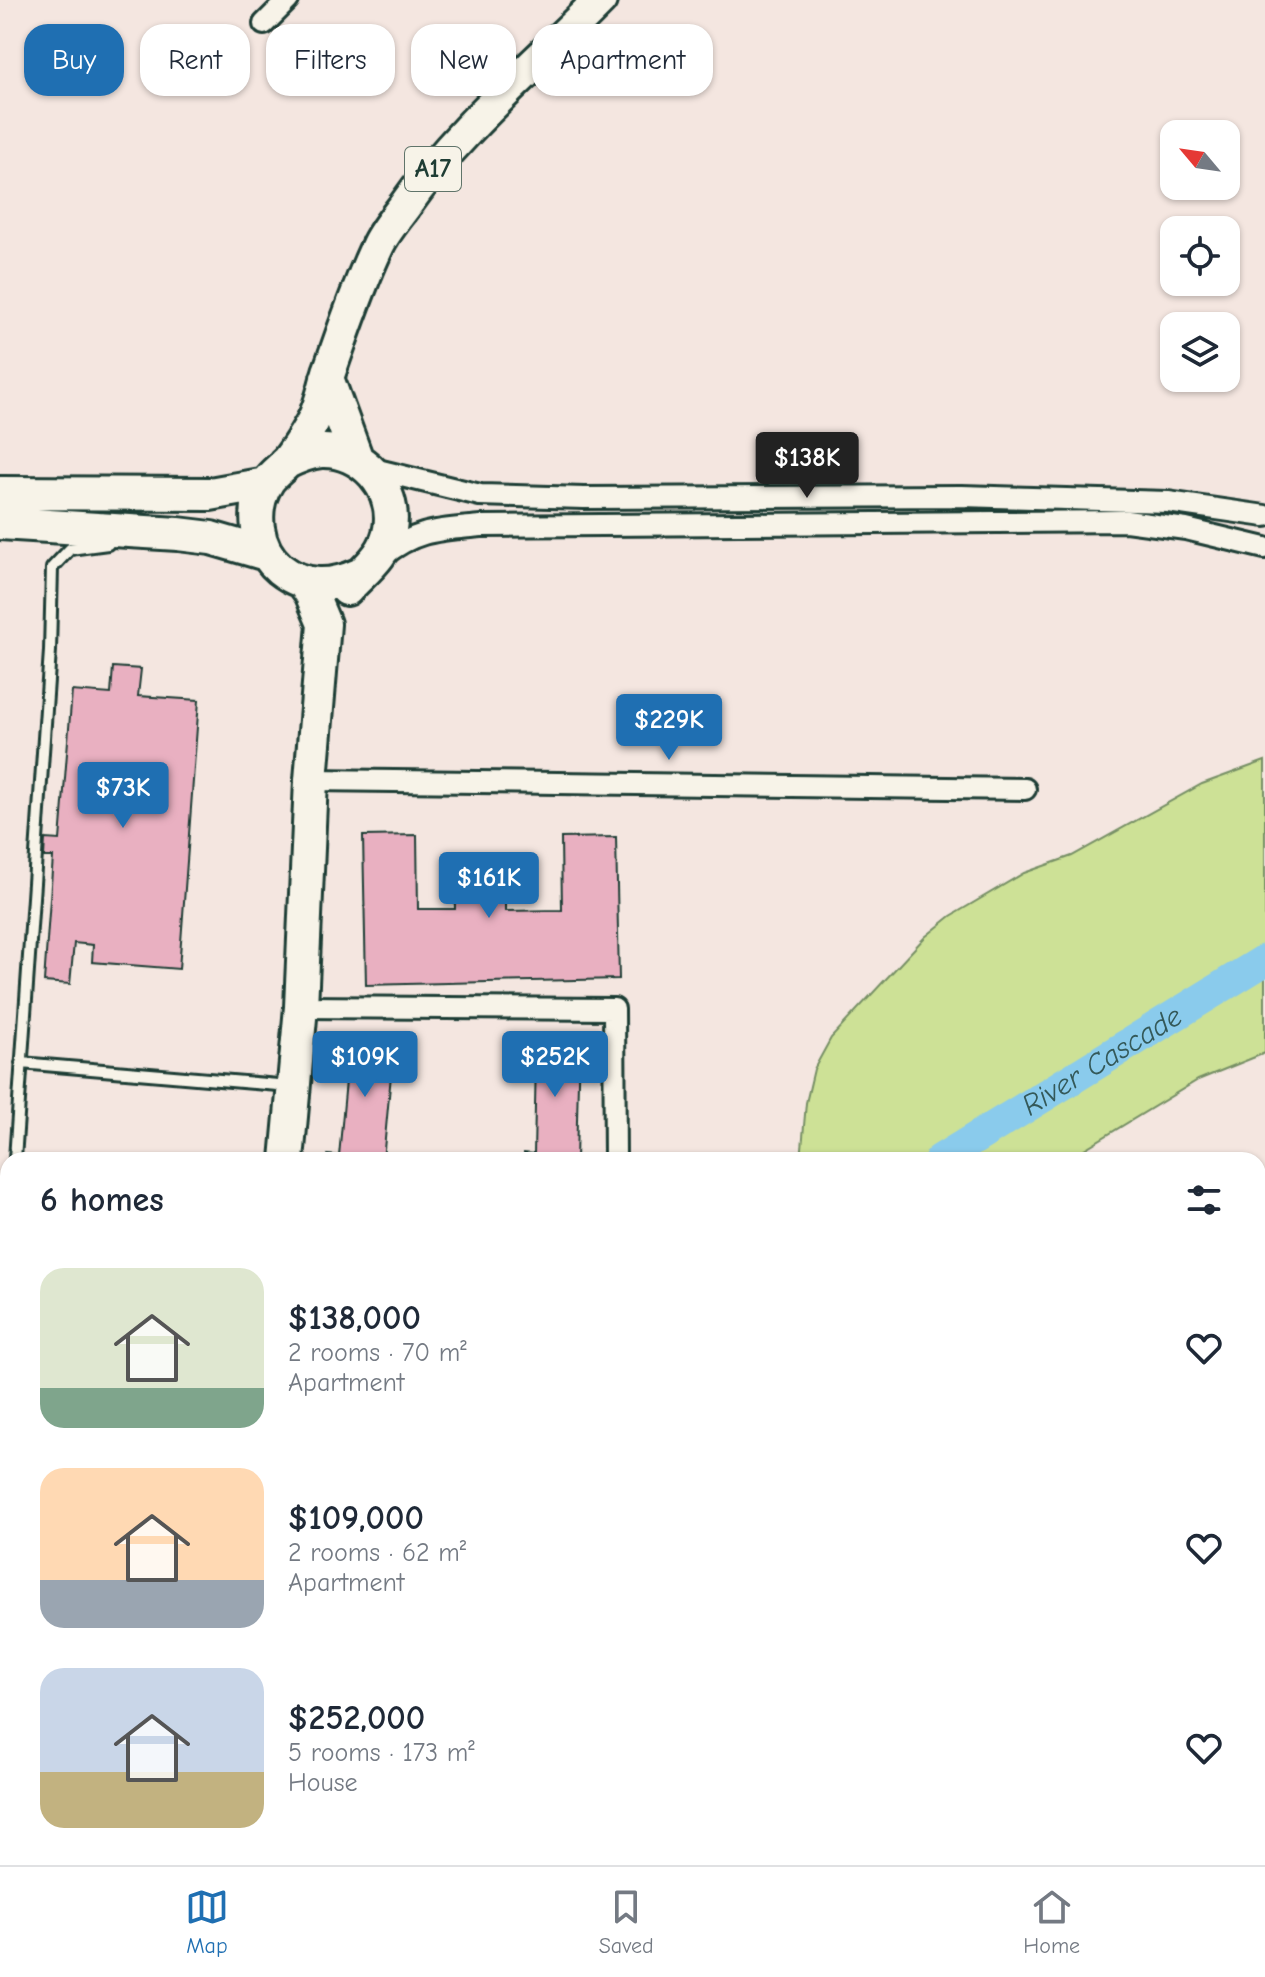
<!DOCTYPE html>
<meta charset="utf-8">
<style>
:root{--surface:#fff;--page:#f6f6f7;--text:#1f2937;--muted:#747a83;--line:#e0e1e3;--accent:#1f6fb2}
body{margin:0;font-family:"Comic Neue",sans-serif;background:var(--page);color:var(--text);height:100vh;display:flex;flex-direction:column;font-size:30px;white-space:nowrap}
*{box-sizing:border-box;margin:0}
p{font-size:26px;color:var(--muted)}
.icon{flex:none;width:44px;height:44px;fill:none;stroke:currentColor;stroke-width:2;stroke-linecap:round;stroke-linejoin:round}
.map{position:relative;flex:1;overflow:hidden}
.drawer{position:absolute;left:0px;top:1152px;width:1266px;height:714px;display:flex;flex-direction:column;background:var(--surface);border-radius:24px 24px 0 0;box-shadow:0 2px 6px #0004}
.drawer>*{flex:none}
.top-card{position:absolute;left:24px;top:24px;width:800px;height:72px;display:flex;gap:16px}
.needle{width:52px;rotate:299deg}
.tools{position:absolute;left:1160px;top:120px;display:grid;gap:16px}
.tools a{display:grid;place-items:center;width:80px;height:80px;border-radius:16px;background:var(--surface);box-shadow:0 2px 6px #0004;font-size:40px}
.price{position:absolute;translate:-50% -68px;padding:0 18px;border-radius:8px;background:var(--accent);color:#fff;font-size:26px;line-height:52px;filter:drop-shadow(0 2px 4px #0008)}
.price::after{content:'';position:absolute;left:50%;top:48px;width:24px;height:18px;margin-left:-12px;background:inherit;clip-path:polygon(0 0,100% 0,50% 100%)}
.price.active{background:#222;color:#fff}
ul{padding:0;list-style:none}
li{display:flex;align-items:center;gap:24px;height:200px;padding:0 40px}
li span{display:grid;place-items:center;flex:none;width:224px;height:160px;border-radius:24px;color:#555}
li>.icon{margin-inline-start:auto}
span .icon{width:96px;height:96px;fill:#fffc;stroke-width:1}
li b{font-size:34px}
h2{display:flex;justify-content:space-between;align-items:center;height:96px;padding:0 40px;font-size:34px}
.pill{padding:0 28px;border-radius:24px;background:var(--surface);box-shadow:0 2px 6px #0004;font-size:28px;line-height:72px}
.pill.active{background:var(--accent);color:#fff}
.menu{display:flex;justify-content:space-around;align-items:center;height:112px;border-top:2px solid var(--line);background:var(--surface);font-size:22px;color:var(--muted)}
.menu a{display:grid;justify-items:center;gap:4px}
.menu .active{color:var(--accent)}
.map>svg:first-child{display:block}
.green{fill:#cde196;stroke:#768f65;stroke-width:2}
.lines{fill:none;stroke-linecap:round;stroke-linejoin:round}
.river{stroke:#8acbec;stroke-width:32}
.building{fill:#e9b0c1;stroke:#1f3d34;stroke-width:2}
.service-casing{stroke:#1f3d34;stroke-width:16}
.minor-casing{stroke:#1f3d34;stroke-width:26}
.primary-casing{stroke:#1f3d34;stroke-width:38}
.service{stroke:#f7f3e8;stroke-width:10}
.minor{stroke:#f7f3e8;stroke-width:20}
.primary{stroke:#f7f3e8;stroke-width:32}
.labels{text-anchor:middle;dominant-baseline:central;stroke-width:7;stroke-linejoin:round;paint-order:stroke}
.shield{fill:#f7f3e8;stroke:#60746a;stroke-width:2}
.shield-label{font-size:26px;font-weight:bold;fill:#1f3d34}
.water-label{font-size:30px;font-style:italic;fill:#345959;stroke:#f7f3e8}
</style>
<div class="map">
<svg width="1265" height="1865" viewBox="0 0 1265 1865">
<rect width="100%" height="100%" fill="#f4e6e0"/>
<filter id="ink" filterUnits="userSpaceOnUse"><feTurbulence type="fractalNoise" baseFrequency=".0125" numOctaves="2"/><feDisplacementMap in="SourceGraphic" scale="16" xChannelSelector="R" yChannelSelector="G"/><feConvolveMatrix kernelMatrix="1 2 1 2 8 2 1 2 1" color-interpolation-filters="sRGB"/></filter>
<g filter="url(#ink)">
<path class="green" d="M1265 761V1053L1198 1080 1066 1160H801L806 1103 814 1069 831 1038 925 937 951 916 1024 873 1072 856 1202 784Z
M459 1858H602L599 1865H455Z
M923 1858H1069L1067 1865H922Z"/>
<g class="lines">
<g class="river">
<path id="s1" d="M940 1160 1265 960"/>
<path d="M1003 1865 1005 1858"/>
</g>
</g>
<path class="building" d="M113 667 141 669 138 696 199 700 179 969 92 962 93 945 74 943 70 984 44 982 53 857H44L45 839 60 840 72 691 111 694Z
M417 835 418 909H455L454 856 505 855V911L562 910 561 838 616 837 619 979 366 985 363 836Z
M339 1038 394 1043 383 1160H328V1155L339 1156 348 1059 337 1054Z
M524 1040 579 1041 576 1160H524V1153L534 1154 536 1058H524Z
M1265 1477V1865H1096L1099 1858H1258V1493Z"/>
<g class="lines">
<defs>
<path id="service" d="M21 1063 290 1086
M15 1159 50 651 52 568 70 549 108 544
M751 1858 778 1865
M878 1865V1858"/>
<path id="minor" d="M264 24 288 0
M369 468 480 495 584 498 962 496 1168 502 1265 516
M383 556C416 529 441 530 481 526L1126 521 1186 529 1265 548
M311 780 1025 789
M301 1007 614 1009 615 1160
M0 1350H8
M647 1865 650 1858"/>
<path id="primary" d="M327 378 357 460
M285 463C297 457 308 452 321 451 362 449 397 488 390 529 386 556 363 571 347 589
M0 493 210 494 266 484
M0 523 178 534 211 538 266 554
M359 575C332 587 305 589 280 569 255 548 250 508 268 481 273 474 279 470 285 464 295 452 304 437 312 423 321 407 324 389 329 372 344 330 358 287 377 247 383 233 395 219 404 207 458 129 534 67 600 0
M287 1160 301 1007 311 780 324 624 311 593 303 582
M239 1865V1858"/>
</defs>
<use href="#service" class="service-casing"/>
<use href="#minor" class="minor-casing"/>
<use href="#primary" class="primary-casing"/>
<use href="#service" class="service"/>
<use href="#minor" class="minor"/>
<use href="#primary" class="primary"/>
</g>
</g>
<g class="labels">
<rect class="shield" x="405" y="147" width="56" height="44" rx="6"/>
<g class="shield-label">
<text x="433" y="169">A17</text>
</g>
<g class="water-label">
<text stroke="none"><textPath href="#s1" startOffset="190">River Cascade</textPath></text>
</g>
</g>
</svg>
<div class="tools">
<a><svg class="needle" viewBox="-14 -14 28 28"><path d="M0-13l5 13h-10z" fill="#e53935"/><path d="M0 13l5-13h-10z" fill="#747a83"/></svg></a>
<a><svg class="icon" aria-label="locate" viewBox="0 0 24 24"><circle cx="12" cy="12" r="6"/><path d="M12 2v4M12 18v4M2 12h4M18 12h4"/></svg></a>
<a><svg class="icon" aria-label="layers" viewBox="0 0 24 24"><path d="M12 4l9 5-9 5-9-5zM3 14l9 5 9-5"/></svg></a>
</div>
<b class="price active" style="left:807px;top:500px">$138K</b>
<b class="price" style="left:669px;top:762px">$229K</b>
<b class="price" style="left:123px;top:830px">$73K</b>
<b class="price" style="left:489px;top:920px">$161K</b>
<b class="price" style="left:365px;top:1099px">$109K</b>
<b class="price" style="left:555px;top:1099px">$252K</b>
<div class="top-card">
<a class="pill active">Buy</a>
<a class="pill">Rent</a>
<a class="pill">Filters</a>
<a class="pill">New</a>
<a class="pill">Apartment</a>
</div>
<section class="drawer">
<h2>6 homes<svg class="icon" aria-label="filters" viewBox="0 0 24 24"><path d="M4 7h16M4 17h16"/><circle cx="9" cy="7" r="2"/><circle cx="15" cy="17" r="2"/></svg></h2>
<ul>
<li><span style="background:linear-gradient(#dfe7d0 75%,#7fa58c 0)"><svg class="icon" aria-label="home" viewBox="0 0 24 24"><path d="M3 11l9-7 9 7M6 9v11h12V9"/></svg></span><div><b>$138,000</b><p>2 rooms · 70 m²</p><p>Apartment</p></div><svg class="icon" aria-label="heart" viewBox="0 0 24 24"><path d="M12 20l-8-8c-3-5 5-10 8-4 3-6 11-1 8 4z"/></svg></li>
<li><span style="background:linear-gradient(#ffd9b3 70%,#9aa5b1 0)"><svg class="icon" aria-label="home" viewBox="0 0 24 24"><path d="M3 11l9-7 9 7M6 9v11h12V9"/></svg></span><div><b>$109,000</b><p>2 rooms · 62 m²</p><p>Apartment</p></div><svg class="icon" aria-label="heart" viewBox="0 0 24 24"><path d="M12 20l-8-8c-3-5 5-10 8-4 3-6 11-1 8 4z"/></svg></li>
<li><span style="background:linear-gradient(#c9d6e8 65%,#c2b280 0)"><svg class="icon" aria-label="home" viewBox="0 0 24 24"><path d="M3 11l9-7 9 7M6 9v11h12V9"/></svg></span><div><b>$252,000</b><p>5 rooms · 173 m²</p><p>House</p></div><svg class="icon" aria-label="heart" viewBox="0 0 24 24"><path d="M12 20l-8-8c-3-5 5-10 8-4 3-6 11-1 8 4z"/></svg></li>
</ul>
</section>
</div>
<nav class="menu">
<a class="active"><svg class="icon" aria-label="map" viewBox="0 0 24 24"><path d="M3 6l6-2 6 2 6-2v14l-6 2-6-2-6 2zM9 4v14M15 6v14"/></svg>Map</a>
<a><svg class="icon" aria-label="saved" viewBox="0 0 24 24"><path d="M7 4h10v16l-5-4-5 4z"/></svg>Saved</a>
<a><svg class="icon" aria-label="home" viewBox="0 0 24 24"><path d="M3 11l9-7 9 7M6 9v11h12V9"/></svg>Home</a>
</nav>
